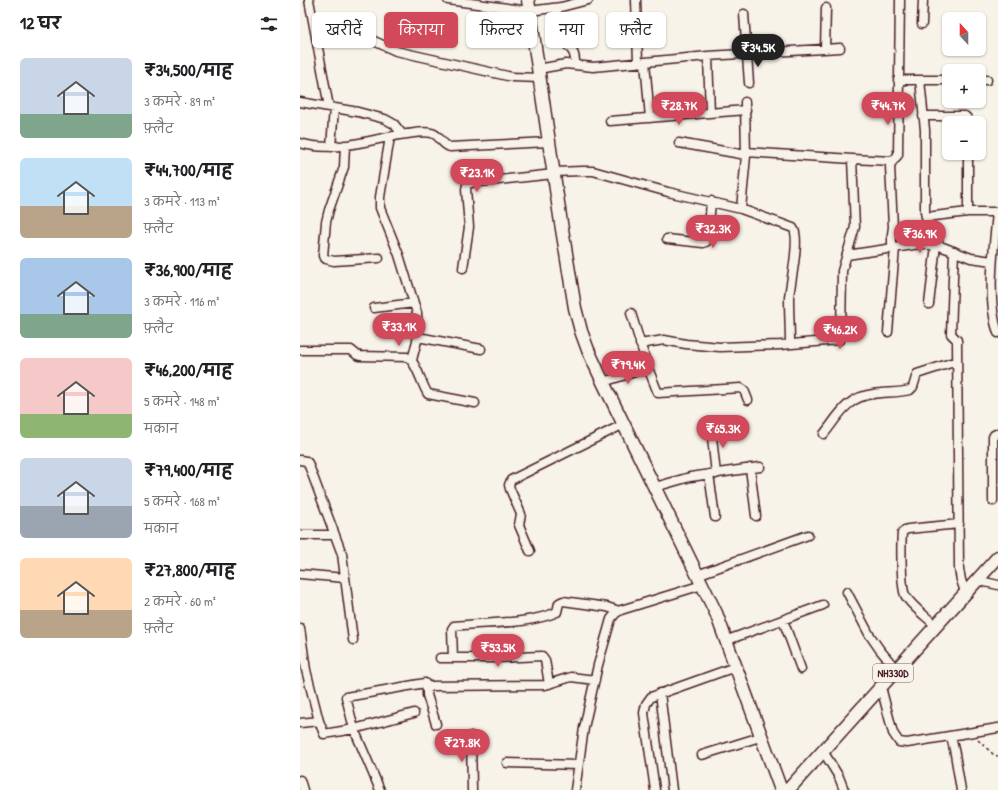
<!DOCTYPE html>
<html lang="hi">
<meta charset="utf-8">
<style>
:root{--surface:#fff;--page:#f2f2f2;--text:#202124;--muted:#757577;--accent:#d1495b}
body{margin:0;font-family:"Patrick Hand","Playpen Sans Deva",sans-serif;background:var(--page);color:var(--text);height:100vh;display:flex;flex-direction:column;font-size:15px;white-space:nowrap}
*{box-sizing:border-box;margin:0}
p{font-size:13px;color:var(--muted)}
.icon{flex:none;width:22px;height:22px;fill:none;stroke:currentColor;stroke-width:2;stroke-linecap:round;stroke-linejoin:round}
.map{position:relative;flex:1;overflow:hidden}
.drawer{display:flex;flex-direction:column;background:var(--surface);width:300px}
.drawer>*{flex:none}
.top-card{position:absolute;left:12px;top:12px;width:380px;height:36px;display:flex;gap:8px}
.needle{width:26px;rotate:339deg}
.fabs{position:absolute;left:642px;top:12px;display:grid;gap:8px}
.fabs a{display:grid;place-items:center;width:44px;height:44px;border-radius:6px;background:var(--surface);box-shadow:0 1px 3px #0004;font-size:20px}
.price{position:absolute;translate:-50% -34px;padding:0 9px;border-radius:14px;background:var(--accent);color:#fff;font-size:13px;line-height:26px;filter:drop-shadow(0 1px 2px #0008)}
.price::after{content:'';position:absolute;left:50%;top:24px;width:12px;height:9px;margin-left:-6px;background:inherit;clip-path:polygon(0 0,100% 0,50% 100%)}
.price.selected{background:#222;color:#fff}
ul{padding:0;list-style:none}
li{display:flex;align-items:center;gap:12px;height:100px;padding:0 20px}
li span{display:grid;place-items:center;flex:none;width:112px;height:80px;border-radius:6px;color:#555}
li>.icon{margin-inline-start:auto}
span .icon{width:48px;height:48px;fill:#fffc;stroke-width:1}
li b{font-size:17px}
h2{display:flex;justify-content:space-between;align-items:center;height:48px;padding:0 20px;font-size:17px}
.pill{padding:0 14px;border-radius:6px;background:var(--surface);box-shadow:0 1px 3px #0004;font-size:14px;line-height:36px}
.pill.selected{background:var(--accent);color:#fff}
main{display:flex;flex:1;min-height:0}
.map>svg:first-child{display:block}
.lines{fill:none;stroke-linecap:round;stroke-linejoin:round}
.minor-casing{stroke:#4a1f2b;stroke-width:11}
.highway-casing{stroke:#4a1f2b;stroke-width:15}
.path{stroke:#4a1f2b;stroke-width:1.5;stroke-dasharray:3 3;stroke-linecap:butt}
.minor{stroke:#f7f3e8;stroke-width:8}
.highway{stroke:#f7f3e8;stroke-width:12}
.labels{text-anchor:middle;dominant-baseline:central;stroke-width:3;stroke-linejoin:round;paint-order:stroke}
.shield{fill:#f7f3e8;stroke:#7e5f64;stroke-width:1}
.shield-label{font-size:11px;font-weight:bold;fill:#4a1f2b}
</style>
<main>
<section class="drawer">
<h2>12 घर<svg class="icon" aria-label="filters" viewBox="0 0 24 24"><path d="M4 7h16M4 17h16"/><circle cx="9" cy="7" r="2"/><circle cx="15" cy="17" r="2"/></svg></h2>
<ul>
<li><span style="background:linear-gradient(#c9d6e8 70%,#7fa58c 0)"><svg class="icon" aria-label="home" viewBox="0 0 24 24"><path d="M3 11l9-7 9 7M6 9v11h12V9"/></svg></span><div><b>₹34,500/माह</b><p>3 कमरे · 89 m²</p><p>फ़्लैट</p></div></li>
<li><span style="background:linear-gradient(#bfe0f5 60%,#b9a48a 0)"><svg class="icon" aria-label="home" viewBox="0 0 24 24"><path d="M3 11l9-7 9 7M6 9v11h12V9"/></svg></span><div><b>₹44,700/माह</b><p>3 कमरे · 113 m²</p><p>फ़्लैट</p></div></li>
<li><span style="background:linear-gradient(#a9c7e8 70%,#7fa58c 0)"><svg class="icon" aria-label="home" viewBox="0 0 24 24"><path d="M3 11l9-7 9 7M6 9v11h12V9"/></svg></span><div><b>₹36,900/माह</b><p>3 कमरे · 116 m²</p><p>फ़्लैट</p></div></li>
<li><span style="background:linear-gradient(#f6c9c9 70%,#8fb573 0)"><svg class="icon" aria-label="home" viewBox="0 0 24 24"><path d="M3 11l9-7 9 7M6 9v11h12V9"/></svg></span><div><b>₹46,200/माह</b><p>5 कमरे · 148 m²</p><p>मकान</p></div></li>
<li><span style="background:linear-gradient(#c9d6e8 60%,#9aa5b1 0)"><svg class="icon" aria-label="home" viewBox="0 0 24 24"><path d="M3 11l9-7 9 7M6 9v11h12V9"/></svg></span><div><b>₹79,400/माह</b><p>5 कमरे · 168 m²</p><p>मकान</p></div></li>
<li><span style="background:linear-gradient(#ffd9b3 65%,#b9a48a 0)"><svg class="icon" aria-label="home" viewBox="0 0 24 24"><path d="M3 11l9-7 9 7M6 9v11h12V9"/></svg></span><div><b>₹27,800/माह</b><p>2 कमरे · 60 m²</p><p>फ़्लैट</p></div></li>
</ul>
</section>
<div class="map">
<svg width="698" height="790" viewBox="0 0 698 790">
<rect width="100%" height="100%" fill="#f7f3e8"/>
<filter id="ink" filterUnits="userSpaceOnUse"><feTurbulence type="fractalNoise" baseFrequency=".025" numOctaves="2"/><feDisplacementMap in="SourceGraphic" scale="8" xChannelSelector="R" yChannelSelector="G"/><feConvolveMatrix kernelMatrix="1 2 1 2 8 2 1 2 1" color-interpolation-filters="sRGB"/></filter>
<g filter="url(#ink)">
<g class="lines">
<defs>
<path id="minor" d="M9 0 29 107
M148 0 229 11 261 7 288 0
M336 0 338 62
M257 8C258 17 259 27 262 36 267 49 276 48 275 64
M444 14 449 83
M622 24 623 0
M43 27 96 51 212 77 240 78
M525 49 526 8
M408 56 410 113
M345 62 350 118
M238 69 266 64 293 67 408 56 540 48
M598 80H649
M620 80 625 130V212L626 217 640 246
M679 80H687
M0 102 58 112 85 119 94 124 102 134
M623 116H665L667 118 668 123
M310 121 446 110
M90 137 80 197V208L99 255 117 313 118 337 112 360
M0 143C35 154 72 138 107 134 115 133 124 131 131 133 140 134 141 145 150 147L249 142
M379 143 446 155
M45 145 44 167 29 210 26 222 23 256 26 259 34 261 79 258
M31 147 34 108
M446 152 552 159 593 161
M254 172 282 171H293L368 192 441 209 493 228C501 238 490 283 489 298 489 313 490 329 490 344
M441 209 446 156 445 102
M668 212V153
M697 212C694 248 686 299 698 333
M626 217 668 212H698
M367 239 403 243 406 242 408 239 411 201
M592 249V234L593 227 590 166 592 162 598 155 600 0
M654 251 651 334 657 340 659 569 661 580 665 592
M547 255 620 244 640 246 671 258 692 261
M163 268 169 227 166 189 167 185 170 183 254 174
M629 304 636 245
M74 308 114 303
M331 313 348 368 358 393 441 388 444 390 448 400
M588 332 595 248
M118 337 181 349
M340 344 364 340 386 344 420 347 480 345 539 340 541 338 542 271 555 227 552 159
M0 350H51L57 355 60 356 107 357C117 362 121 384 128 394L175 403
M303 382 348 368
M411 428 416 474
M524 434C539 415 547 397 573 394 585 392 598 393 610 390L613 387 617 374 657 361
M0 460 6 461 8 463 42 554 53 640
M450 468 456 516
M409 474 415 517
M355 487 390 477 460 467
M693 501V437L694 435 698 433
M0 535H35
M230 551 219 525 221 514 210 489 209 485 211 480 324 424
M0 574 45 578
M397 575 508 535
M676 580 698 585
M547 592 569 634 580 650 596 669
M483 620 501 669
M636 626C627 617 611 606 605 595 601 586 601 544 602 533L605 530 608 529 659 524
M0 628 6 670 19 721 24 734 54 729 114 713
M425 641 523 605
M140 658H194L242 656 245 660 249 684
M153 658 152 629 154 626C187 622 227 625 257 612L259 603 263 601 307 607 319 611
M581 687 593 733 599 742 607 743 698 728
M360 693 372 790
M0 723 19 721
M136 724 127 695V689L131 686 245 685 271 677 295 680
M171 736 172 790
M651 736 655 754 661 790
M523 751 539 777 544 790
M402 755 460 737
M207 763 278 765
M0 780 3 790
M80 790 54 729 46 697 125 683 127 689
M275 790 284 728 298 665 311 619 316 613 321 610 402 585
M355 790 344 713 346 704 351 697 435 667"/>
<path id="highway" d="M228 0 261 223 275 308 281 331 288 350 303 382 416 613 481 790
M488 790 698 557"/>
</defs>
<use href="#minor" class="minor-casing"/>
<use href="#highway" class="highway-casing"/>
<path class="path" d="M678 740 694 755 698 756"/>
<use href="#minor" class="minor"/>
<use href="#highway" class="highway"/>
</g>
</g>
<g class="labels">
<rect class="shield" x="573" y="664" width="40" height="18" rx="3"/>
<g class="shield-label">
<text x="593" y="673">NH330D</text>
</g>
</g>
</svg>
<div class="fabs">
<a><svg class="needle" viewBox="-14 -14 28 28"><path d="M0-13l5 13h-10z" fill="#e53935"/><path d="M0 13l5-13h-10z" fill="#757577"/></svg></a>
<a>+</a>
<a>−</a>
</div>
<b class="price selected" style="left:458px;top:68px">₹34.5K</b>
<b class="price" style="left:379px;top:126px">₹28.7K</b>
<b class="price" style="left:588px;top:126px">₹44.7K</b>
<b class="price" style="left:177px;top:193px">₹23.1K</b>
<b class="price" style="left:413px;top:249px">₹32.3K</b>
<b class="price" style="left:620px;top:254px">₹36.9K</b>
<b class="price" style="left:99px;top:347px">₹33.1K</b>
<b class="price" style="left:540px;top:350px">₹46.2K</b>
<b class="price" style="left:328px;top:385px">₹79.4K</b>
<b class="price" style="left:423px;top:449px">₹65.3K</b>
<b class="price" style="left:198px;top:668px">₹53.5K</b>
<b class="price" style="left:162px;top:763px">₹27.8K</b>
<div class="top-card">
<a class="pill">खरीदें</a>
<a class="pill selected">किराया</a>
<a class="pill">फ़िल्टर</a>
<a class="pill">नया</a>
<a class="pill">फ़्लैट</a>
</div>
</div>
</main>
